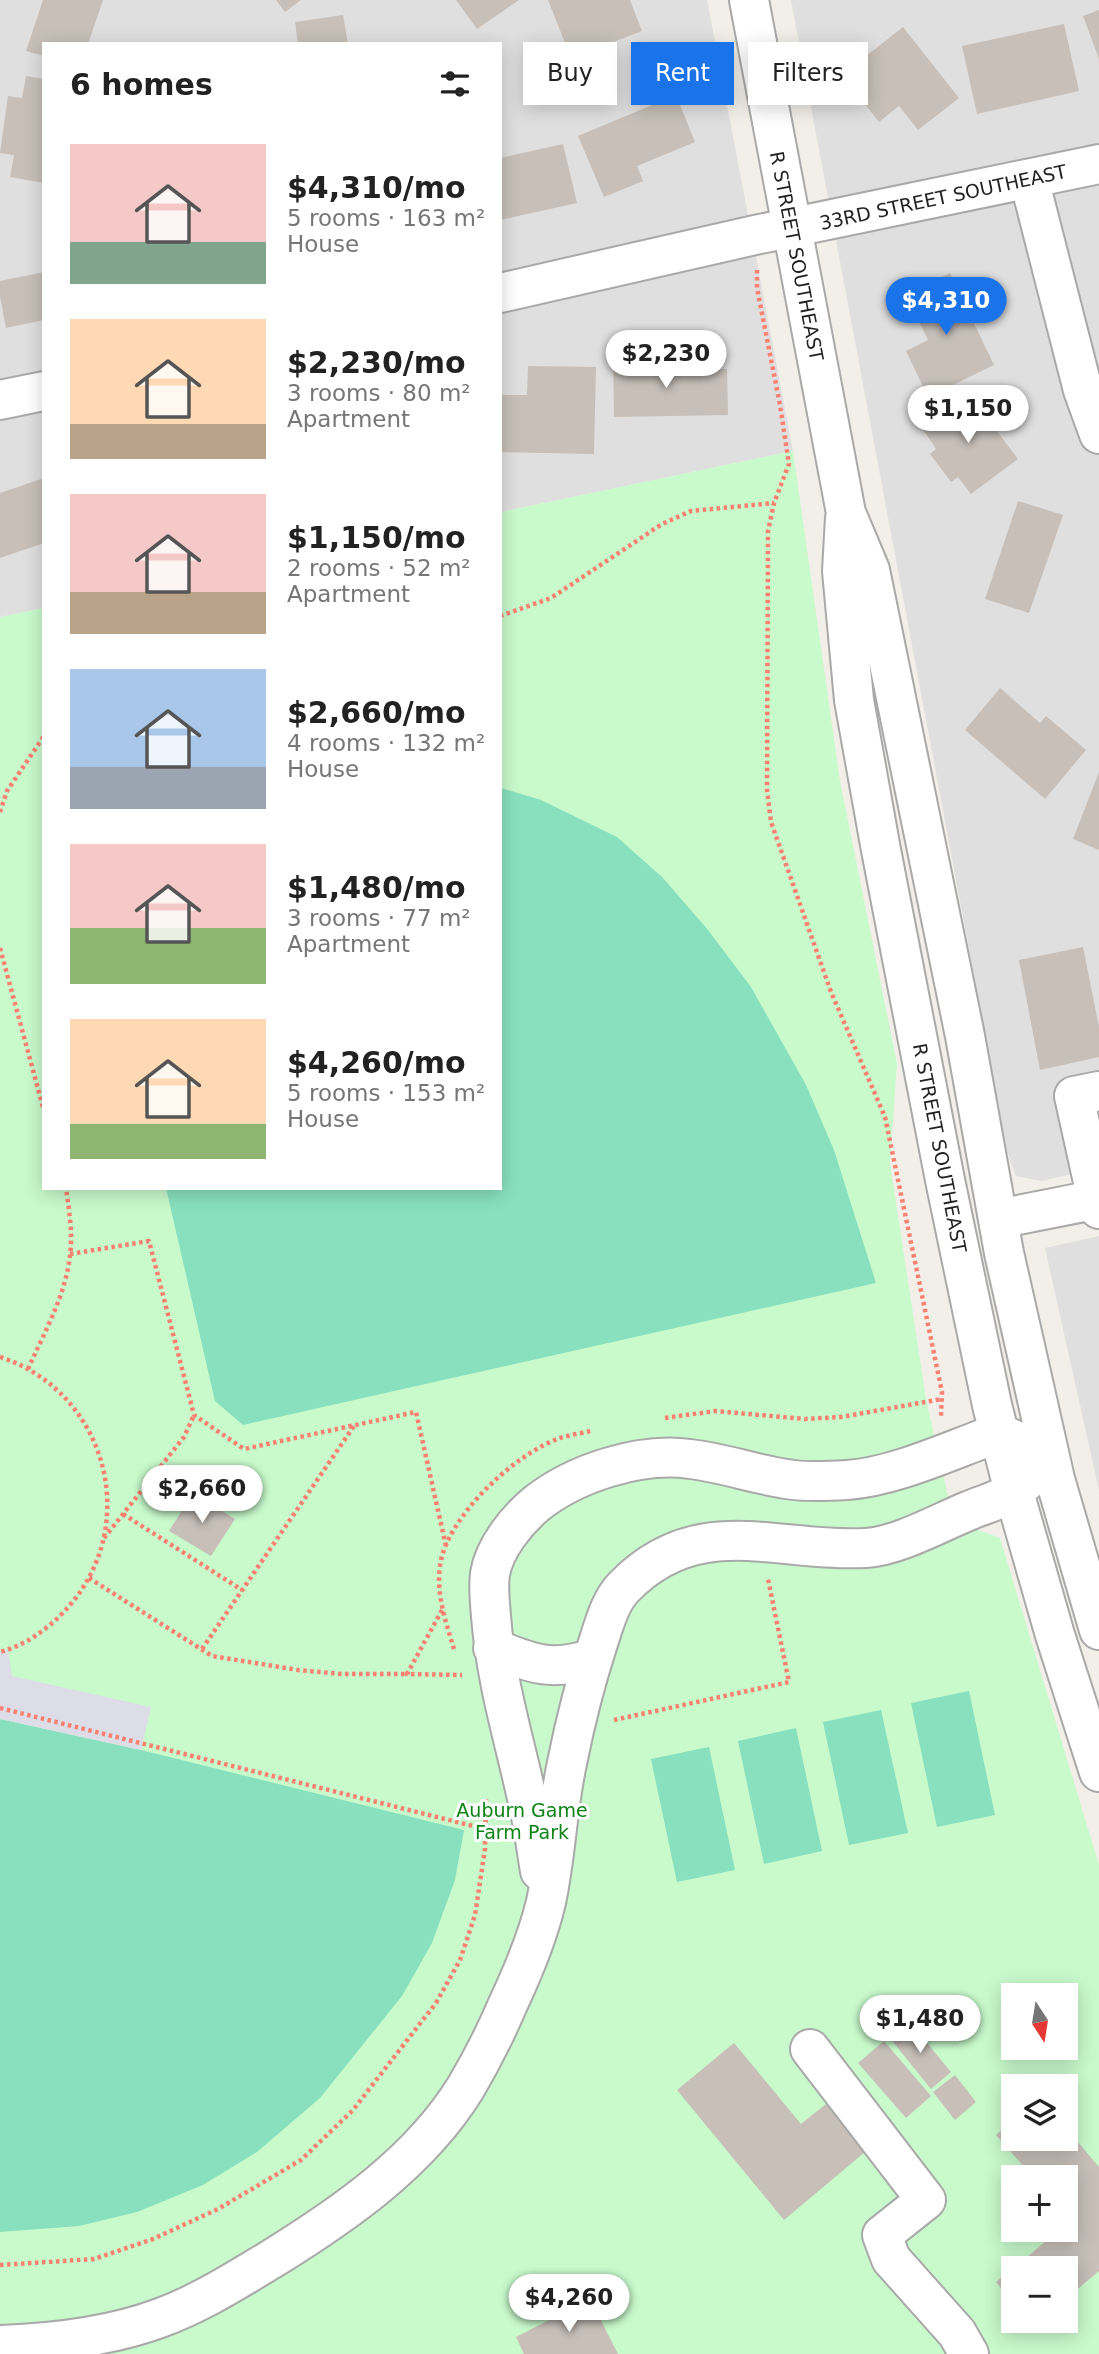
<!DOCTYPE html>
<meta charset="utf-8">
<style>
:root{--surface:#fff;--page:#f6f6f6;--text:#222;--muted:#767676;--accent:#1a73e8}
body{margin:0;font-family:"DejaVu Sans",sans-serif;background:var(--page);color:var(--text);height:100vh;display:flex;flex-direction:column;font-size:26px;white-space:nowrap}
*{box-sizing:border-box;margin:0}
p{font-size:23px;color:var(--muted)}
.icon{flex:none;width:38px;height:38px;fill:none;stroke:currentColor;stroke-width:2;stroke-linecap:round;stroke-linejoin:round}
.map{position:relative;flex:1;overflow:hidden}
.side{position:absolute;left:42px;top:42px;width:460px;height:1148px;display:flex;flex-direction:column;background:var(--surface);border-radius:0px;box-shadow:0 4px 18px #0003}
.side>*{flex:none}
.banner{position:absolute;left:523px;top:42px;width:471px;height:63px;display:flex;gap:14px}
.needle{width:46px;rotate:168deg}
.tools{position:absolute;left:1001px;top:1983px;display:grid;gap:14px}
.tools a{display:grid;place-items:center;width:77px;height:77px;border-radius:0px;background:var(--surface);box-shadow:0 4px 18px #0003;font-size:35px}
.price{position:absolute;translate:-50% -60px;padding:0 16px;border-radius:24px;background:#fff;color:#222;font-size:23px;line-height:46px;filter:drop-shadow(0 2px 4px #0008)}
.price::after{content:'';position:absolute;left:50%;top:42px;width:21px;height:16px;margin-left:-10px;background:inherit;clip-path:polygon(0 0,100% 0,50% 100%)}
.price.selected{background:var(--accent);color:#fff}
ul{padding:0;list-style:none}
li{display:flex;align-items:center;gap:21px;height:175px;padding:0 28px}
li span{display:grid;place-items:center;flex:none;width:196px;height:140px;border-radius:0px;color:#555}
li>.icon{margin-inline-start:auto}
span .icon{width:84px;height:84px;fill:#fffc;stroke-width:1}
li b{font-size:30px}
h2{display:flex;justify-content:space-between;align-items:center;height:84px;padding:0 28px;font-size:30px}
.pill{padding:0 24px;border-radius:0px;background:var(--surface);box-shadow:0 4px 18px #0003;font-size:24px;line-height:63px}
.pill.selected{background:var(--accent);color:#fff}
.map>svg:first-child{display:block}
.residential{fill:#e0dfdf}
.park{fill:#c8facc;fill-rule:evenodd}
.pitch{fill:#88e0be}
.plaza{fill:#dddde8}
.building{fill:#c7bfb8}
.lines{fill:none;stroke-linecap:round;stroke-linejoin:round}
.minor-casing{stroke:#a9a9a9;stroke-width:42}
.path{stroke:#fa8072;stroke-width:4.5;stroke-dasharray:3.5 3.5;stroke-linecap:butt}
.minor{stroke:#fff;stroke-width:38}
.labels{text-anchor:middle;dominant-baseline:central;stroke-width:6;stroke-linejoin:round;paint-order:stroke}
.street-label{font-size:19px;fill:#222;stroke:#fff}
.park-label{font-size:19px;fill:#0c8416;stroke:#fff}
</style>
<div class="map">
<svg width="1099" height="2354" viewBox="0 0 1099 2354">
<rect width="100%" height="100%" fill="#f2efe9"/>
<path class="residential" d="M0 0H707L793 451 501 512 500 44H44V608L0 617Z
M791 0H1099V1168L1041 1181 1016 1176 1007 1152Z
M1099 1236V1490L1045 1248Z"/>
<path class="park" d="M793 451 840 781 897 1064 890 1163 926 1399 956 1532 976 1529 1000 1538 1099 1865V2354H0V617L44 608V1188H500L501 512ZM1013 1995H1066V2048H1013ZM1013 2086H1066V2138H1013ZM1013 2177H1066V2230H1013ZM1013 2268H1066V2320H1013Z"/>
<path class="pitch" d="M501 788 541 800 617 837 663 878 708 930 751 987 806 1085 834 1150 876 1283 243 1425 215 1401 166 1188H500Z
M969 1691 995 1815 937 1827 911 1703Z
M881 1710 908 1833 849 1845 823 1722Z
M0 1719 141 1750 464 1830 455 1880 432 1943 402 1996 320 2098 257 2152 203 2185 137 2212 79 2226 0 2232Z
M796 1728 822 1851 764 1864 738 1741Z
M709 1747 735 1870 677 1882 651 1759Z"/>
<path class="plaza" d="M8 1650 12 1676 151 1707 141 1750 0 1719V1652Z"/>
<path class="building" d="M43 0H103L88 44H44V56L26 51Z
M276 0H301L285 12Z
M456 0H519L477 29Z
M548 0H630L642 31 571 58Z
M1099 10V59L1083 16Z
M343 15 348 44H298L295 22Z
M1064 24 1079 91 977 114 962 46Z
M903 27 959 98 918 130 899 106 879 122 842 75Z
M26 76 44 79V183L10 177 14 155 0 153 8 96 22 98Z
M676 95 695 142 637 166 643 181 604 197 578 136Z
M563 144 577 203 500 220V158Z
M44 272V320L6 328 0 296V281Z
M950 273 994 365 928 397 906 351 928 340 906 294Z
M652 354V371L727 369 728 415 614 417 613 355Z
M528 366 596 367 594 454 500 452 501 395H527Z
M969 394 1018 459 971 494 958 477 951 482 930 454 936 449 922 428Z
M44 478V543L0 558V493Z
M1018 501 1063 515 1029 613 985 599Z
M1000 688 1040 723 1046 716 1086 750 1045 799 965 730Z
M1099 772V850L1073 839Z
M1083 947 1099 1027V1057L1040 1070 1019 960Z
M193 1493 235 1519 211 1556 169 1531Z
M909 2021 951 2072 931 2089 889 2037Z
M884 2041 931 2096 906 2118 858 2063Z
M734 2043 801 2124 826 2104 865 2152 784 2220 677 2090Z
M955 2075 976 2102 955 2120 933 2092Z
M1013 2120V2138H1066V2128L1099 2167V2271L1066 2299V2268H1014L1059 2230H1066V2177H1033L996 2135Z
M1013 2268V2302L996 2282Z
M590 2299 618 2354H524L516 2337Z"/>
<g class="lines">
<defs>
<path id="minor" d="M749 0 846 513 870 570 965 1036 1004 1253 1055 1479 1099 1630
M1029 179 1083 390 1099 434
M500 293 755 235 1099 164
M0 400 44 391
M845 518 842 571 854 700 881 850 945 1180 992 1405 1014 1492 1055 1635 1099 1772
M1099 1091 1074 1096 1099 1209
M998 1219 1099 1199
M493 1648C532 1664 552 1672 593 1658
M540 1871C536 1847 533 1822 527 1798 513 1735 496 1681 491 1616 490 1603 488 1587 490 1574 494 1548 517 1520 536 1504 575 1473 640 1452 690 1459 725 1463 759 1476 794 1480 811 1482 830 1481 847 1480 895 1477 953 1449 999 1433L1022 1443
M810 2049 926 2200 882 2235 891 2259 957 2333 969 2354
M0 2345C54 2343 109 2337 160 2318 199 2304 235 2281 270 2260 343 2215 420 2162 466 2087 482 2060 496 2032 508 2004 523 1972 538 1936 546 1902 556 1856 557 1809 567 1763 575 1723 585 1683 598 1643 604 1625 610 1601 624 1587 698 1511 777 1553 866 1548 898 1546 939 1523 968 1511 982 1505 998 1501 1011 1493 1026 1485 1038 1467 1049 1455"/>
</defs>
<use href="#minor" class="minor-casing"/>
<path class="path" d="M757 270V288L780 405 789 464 774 503 768 531 767 790 771 822 831 992 885 1117 942 1392 941 1417
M500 616 551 598 662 524 691 511 774 503
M0 812 7 791 44 736
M0 948 44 1111
M70 1254 149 1241 194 1415 244 1449 416 1412 446 1546
M0 1357C105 1391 142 1521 70 1605 52 1626 27 1645 0 1652
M28 1369C44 1333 66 1295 70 1255 73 1233 69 1210 66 1188
M665 1418 715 1411 805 1419 841 1417 942 1399
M123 1514 242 1590
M104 1538 184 1437 194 1415
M89 1578 212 1656 298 1670 342 1674H407
M442 1610 407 1674 462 1675
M202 1649 354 1426
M454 1649C446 1623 436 1594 440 1566 446 1517 516 1453 560 1438 570 1435 581 1433 591 1431
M0 1708 485 1829
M614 1720 789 1682 768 1579
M0 2265 94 2259 153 2239 218 2209 301 2160 353 2110 436 2003 460 1960 475 1915 485 1849 486 1797"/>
<use href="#minor" class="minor"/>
</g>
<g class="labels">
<g class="street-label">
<text transform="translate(943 197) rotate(-12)">33RD STREET SOUTHEAST</text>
<text transform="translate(797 256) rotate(79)">R STREET SOUTHEAST</text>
<text transform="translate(940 1148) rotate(79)">R STREET SOUTHEAST</text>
</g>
<g class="park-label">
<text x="522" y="1810">Auburn Game<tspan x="522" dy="22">Farm Park</tspan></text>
</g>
</g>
</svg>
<div class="tools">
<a><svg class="needle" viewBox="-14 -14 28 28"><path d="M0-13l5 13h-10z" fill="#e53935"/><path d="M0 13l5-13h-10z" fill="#767676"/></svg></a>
<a><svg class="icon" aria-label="layers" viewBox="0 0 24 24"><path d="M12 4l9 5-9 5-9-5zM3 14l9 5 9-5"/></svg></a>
<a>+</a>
<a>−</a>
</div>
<b class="price selected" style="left:946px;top:337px">$4,310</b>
<b class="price" style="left:666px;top:390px">$2,230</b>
<b class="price" style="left:968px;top:445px">$1,150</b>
<b class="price" style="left:202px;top:1525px">$2,660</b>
<b class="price" style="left:920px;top:2055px">$1,480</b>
<b class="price" style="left:569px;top:2334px">$4,260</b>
<div class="banner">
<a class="pill">Buy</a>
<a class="pill selected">Rent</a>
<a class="pill">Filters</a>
</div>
<section class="side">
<h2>6 homes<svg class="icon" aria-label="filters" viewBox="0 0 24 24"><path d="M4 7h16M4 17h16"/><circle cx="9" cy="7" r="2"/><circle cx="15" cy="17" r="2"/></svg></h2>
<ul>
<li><span style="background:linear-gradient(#f6c9c9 70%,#7fa58c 0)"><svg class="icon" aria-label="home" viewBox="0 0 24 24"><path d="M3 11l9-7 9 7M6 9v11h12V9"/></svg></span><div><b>$4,310/mo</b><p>5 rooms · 163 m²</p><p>House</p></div></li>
<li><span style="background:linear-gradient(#ffd9b3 75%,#b9a48a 0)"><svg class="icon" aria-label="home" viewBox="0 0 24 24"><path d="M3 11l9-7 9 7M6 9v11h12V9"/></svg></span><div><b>$2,230/mo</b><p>3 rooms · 80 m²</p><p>Apartment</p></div></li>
<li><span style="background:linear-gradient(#f6c9c9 70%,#b9a48a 0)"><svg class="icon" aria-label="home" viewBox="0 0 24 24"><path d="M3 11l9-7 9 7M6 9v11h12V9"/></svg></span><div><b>$1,150/mo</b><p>2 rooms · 52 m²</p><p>Apartment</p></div></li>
<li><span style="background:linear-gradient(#a9c7e8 70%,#9aa5b1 0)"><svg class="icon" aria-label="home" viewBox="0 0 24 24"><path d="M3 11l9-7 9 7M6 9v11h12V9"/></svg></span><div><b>$2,660/mo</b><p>4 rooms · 132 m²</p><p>House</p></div></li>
<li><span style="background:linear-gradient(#f6c9c9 60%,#8fb573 0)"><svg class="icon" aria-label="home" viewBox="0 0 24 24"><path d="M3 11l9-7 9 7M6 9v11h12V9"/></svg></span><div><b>$1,480/mo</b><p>3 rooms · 77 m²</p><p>Apartment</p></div></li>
<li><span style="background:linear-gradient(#ffd9b3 75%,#8fb573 0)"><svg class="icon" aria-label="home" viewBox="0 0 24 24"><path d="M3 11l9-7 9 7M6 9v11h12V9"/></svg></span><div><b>$4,260/mo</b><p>5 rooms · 153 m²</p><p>House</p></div></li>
</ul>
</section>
</div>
